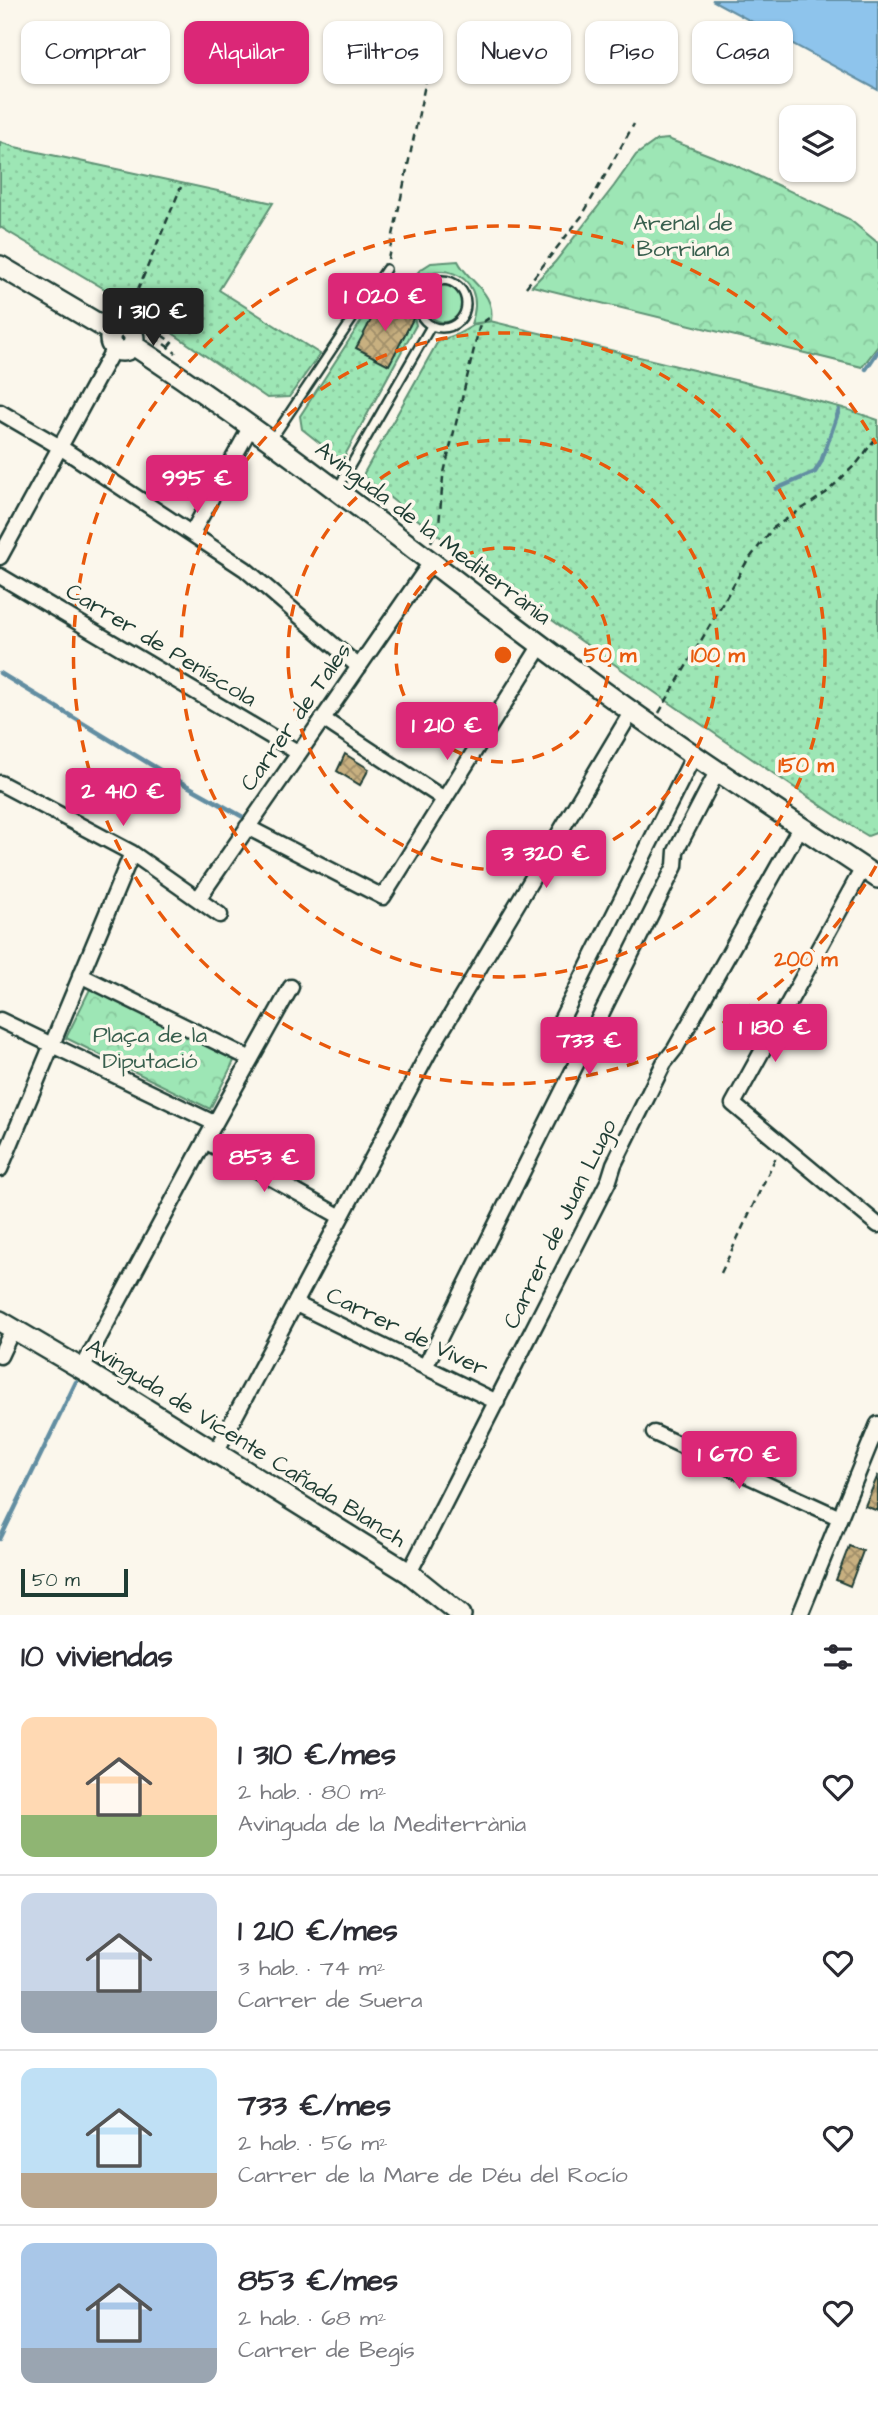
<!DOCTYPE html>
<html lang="es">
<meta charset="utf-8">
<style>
:root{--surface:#fff;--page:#f2f2f3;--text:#2b2b33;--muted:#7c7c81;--line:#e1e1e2;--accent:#db2777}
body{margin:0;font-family:"Architects Daughter",sans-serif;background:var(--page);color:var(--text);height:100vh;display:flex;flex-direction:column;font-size:26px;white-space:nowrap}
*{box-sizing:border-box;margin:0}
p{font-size:23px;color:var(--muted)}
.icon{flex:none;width:38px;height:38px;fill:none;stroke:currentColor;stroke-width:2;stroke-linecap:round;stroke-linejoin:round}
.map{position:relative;height:1615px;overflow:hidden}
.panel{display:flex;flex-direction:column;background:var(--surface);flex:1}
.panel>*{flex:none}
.top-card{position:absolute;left:21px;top:21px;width:836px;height:63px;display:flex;gap:14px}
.buttons{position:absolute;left:779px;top:105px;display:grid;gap:14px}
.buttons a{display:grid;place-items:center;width:77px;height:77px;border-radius:14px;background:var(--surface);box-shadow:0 2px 5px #0004;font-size:35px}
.scale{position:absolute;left:21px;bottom:18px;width:107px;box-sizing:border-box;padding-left:7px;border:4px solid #1f3d34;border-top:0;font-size:19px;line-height:24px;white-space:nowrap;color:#1f3d34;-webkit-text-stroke:5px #fbf7ec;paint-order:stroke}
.price{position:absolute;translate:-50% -60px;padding:0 16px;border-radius:7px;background:var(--accent);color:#fff;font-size:23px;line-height:46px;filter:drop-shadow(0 2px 4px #0008)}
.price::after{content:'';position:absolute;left:50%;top:42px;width:21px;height:16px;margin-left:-10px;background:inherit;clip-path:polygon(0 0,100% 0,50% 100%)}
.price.active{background:#222;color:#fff}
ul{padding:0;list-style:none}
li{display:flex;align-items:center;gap:21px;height:175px;padding:0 21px}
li+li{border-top:2px solid var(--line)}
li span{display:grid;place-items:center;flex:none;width:196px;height:140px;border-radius:14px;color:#555}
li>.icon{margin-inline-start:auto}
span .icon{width:84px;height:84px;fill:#fffc;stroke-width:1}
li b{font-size:30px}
h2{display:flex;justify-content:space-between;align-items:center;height:84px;padding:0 21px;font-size:30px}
.chip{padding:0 24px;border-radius:14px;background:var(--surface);box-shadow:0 2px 5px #0004;font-size:24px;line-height:63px}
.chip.active{background:var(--accent);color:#fff}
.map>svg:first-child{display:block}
.grass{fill:url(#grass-dots);stroke:#5e9274;stroke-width:2}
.forest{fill:url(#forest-crowns);stroke:#5e9274;stroke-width:2}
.garden{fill:#9de6b5;stroke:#5e9274;stroke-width:2}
.water{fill:#8ec4ec;stroke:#628ea2;stroke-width:2}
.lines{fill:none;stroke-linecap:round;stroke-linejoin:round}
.stream{stroke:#628ea2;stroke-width:4.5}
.building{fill:url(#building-cross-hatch);stroke:#1f3d34;stroke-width:2}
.lane-casing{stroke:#1f3d34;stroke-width:12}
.street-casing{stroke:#1f3d34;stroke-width:19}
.secondary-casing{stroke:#1f3d34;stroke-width:24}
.path{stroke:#1f3d34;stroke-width:2.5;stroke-dasharray:7 5;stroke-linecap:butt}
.lane{stroke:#fbf7ec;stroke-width:7}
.street{stroke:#fbf7ec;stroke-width:14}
.secondary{stroke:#fbf7ec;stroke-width:19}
.ring{fill:none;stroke:#e8590c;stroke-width:3.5;stroke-dasharray:12 9}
.labels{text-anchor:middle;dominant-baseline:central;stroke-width:7;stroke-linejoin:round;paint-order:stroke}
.park-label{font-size:23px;fill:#385f4e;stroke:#fbf7ec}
.street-label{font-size:23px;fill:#1f3d34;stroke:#fbf7ec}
.centre{fill:#e8590c;stroke:#fbf7ec;stroke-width:3.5}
.ring-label{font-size:21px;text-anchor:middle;font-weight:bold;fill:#e8590c;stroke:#fbf7ec;stroke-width:7;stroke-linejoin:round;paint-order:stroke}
</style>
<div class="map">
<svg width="878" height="1615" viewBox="0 0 878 1615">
<defs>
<pattern id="grass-dots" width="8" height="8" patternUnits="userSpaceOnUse" patternTransform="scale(1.75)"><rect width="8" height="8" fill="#9de6b5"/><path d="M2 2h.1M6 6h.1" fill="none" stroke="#87c69c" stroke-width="1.8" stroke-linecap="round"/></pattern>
<pattern id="forest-crowns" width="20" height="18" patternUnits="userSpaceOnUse" patternTransform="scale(1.75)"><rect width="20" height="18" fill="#9de6b5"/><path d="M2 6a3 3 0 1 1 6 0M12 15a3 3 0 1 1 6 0" fill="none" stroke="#87c69c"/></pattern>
<pattern id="building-cross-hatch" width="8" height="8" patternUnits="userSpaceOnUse" patternTransform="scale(1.75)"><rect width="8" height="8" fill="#c8b080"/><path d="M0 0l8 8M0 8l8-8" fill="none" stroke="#a2906a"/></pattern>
</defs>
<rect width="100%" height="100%" fill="#fbf7ec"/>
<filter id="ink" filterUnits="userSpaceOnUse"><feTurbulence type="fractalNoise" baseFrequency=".0143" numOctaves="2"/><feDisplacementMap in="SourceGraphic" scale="14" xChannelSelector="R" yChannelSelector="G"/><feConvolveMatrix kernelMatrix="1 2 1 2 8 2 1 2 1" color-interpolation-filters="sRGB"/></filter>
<g filter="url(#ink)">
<path class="grass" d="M0 142 15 147 273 203 219 290 320 354 289 397 267 398 130 304 0 227Z
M377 297 414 317 416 325 344 457 340 459 302 429 300 416Z
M490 321 764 387 843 408 878 420V830L876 833 868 836 853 827C686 715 520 603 364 477V473L437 343C444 338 451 337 458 334 473 327 472 323 490 321Z"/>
<path class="forest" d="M668 139 735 165 849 219 878 243V346L862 367 532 286 555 262 614 186 636 155 657 140Z
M91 987 235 1059 210 1109 66 1038Z"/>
<path class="garden" d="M458 261C468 282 496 292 491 321L471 324C492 269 424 255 412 291 410 298 412 306 412 313L401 297 410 281 420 270 431 263Z
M426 304a18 18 0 1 1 36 0a18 18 0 1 1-36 0Z"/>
<path class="water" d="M712 0H878V90Z"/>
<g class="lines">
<path class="stream" d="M866 369 878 351
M776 489 815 472 821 462 839 410
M0 673 168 775 243 817
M0 1539 76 1382"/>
</g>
<path class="building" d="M381 301 413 319 389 365 356 348Z
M345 754 369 769 360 785 337 771Z
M878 1475V1511L865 1506Z
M849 1546 863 1551 850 1586 836 1580Z"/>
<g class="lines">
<defs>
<path id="lane" d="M418 304a24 24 0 1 1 48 0a24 24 0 1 1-48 0Z
M272 439 386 269
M337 489 431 326"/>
<path id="street" d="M0 412 60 447 245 569 359 667
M192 533 250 428
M0 557 114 348
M0 576 299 753
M323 719 444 799
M0 783 132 853 220 915
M247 827 383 897 541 645
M863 868 733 1104 878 1225
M198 899 432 561
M80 975 251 1059
M0 1020 214 1123
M557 1028 694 755
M205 1141 341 1217
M0 1169 132 853
M296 1304 497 1402
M0 1356 8 1339 15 1330
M425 1367 675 866 676 851 718 770
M82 1369 205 1141 291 987
M654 1433 838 1517
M216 1452 429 1052 632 711
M409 1573 609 1180 614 1164 664 1063 675 1049 801 826
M800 1615 878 1424"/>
<path id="secondary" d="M0 266 112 332
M110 339a12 12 0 1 1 24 0a12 12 0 1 1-24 0Z
M133 345C289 448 434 567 585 678 680 748 779 812 878 878
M0 1321 82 1369 409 1573 461 1615"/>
</defs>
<use href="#lane" class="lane-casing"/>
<use href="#street" class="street-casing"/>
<use href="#secondary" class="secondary-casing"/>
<path class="path" d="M388 259 426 80
M526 287 582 216 634 124
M124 318 136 323 176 353
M168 347 172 342 128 313 181 187
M431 542 439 525 443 477 480 324 492 316
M659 713 746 563 773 528 826 493 858 462 878 435
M721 1273 776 1157"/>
<use href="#lane" class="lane"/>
<use href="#street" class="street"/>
<use href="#secondary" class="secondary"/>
</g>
</g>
<g class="ring">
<circle cx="503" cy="655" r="107"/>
<circle cx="503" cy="655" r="215"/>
<circle cx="503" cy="655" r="322"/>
<path d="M876 866A429 429 0 1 1 876 444"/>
</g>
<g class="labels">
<g class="park-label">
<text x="683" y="223">Arenal de<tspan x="683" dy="26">Borriana</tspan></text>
<text x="150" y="1035">Plaça de la<tspan x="150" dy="26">Diputació</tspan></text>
</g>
<g class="street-label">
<text transform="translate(433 533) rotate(37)">Avinguda de la Mediterrània</text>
<text transform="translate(161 645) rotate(31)">Carrer de Peníscola</text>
<text transform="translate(296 717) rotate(-55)">Carrer de Tales</text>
<text transform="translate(560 1224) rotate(-64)">Carrer de Juan Lugo</text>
<text transform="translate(407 1332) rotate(26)">Carrer de Viver</text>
<text transform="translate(246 1443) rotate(32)">Avinguda de Vicente Cañada Blanch</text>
</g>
</g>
<circle cx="503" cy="655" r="10" class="centre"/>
<g class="ring-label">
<text x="610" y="662">50 m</text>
<text x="718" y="662">100 m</text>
<text x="806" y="772">150 m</text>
<text x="806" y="966">200 m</text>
</g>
</svg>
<div class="buttons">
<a><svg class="icon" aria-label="layers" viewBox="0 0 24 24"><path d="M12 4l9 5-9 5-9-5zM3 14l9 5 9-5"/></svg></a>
</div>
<div class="scale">50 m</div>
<b class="price" style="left:385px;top:333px">1 020 €</b>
<b class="price active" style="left:153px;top:348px">1 310 €</b>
<b class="price" style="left:197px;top:515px">995 €</b>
<b class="price" style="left:447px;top:762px">1 210 €</b>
<b class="price" style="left:123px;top:828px">2 410 €</b>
<b class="price" style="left:546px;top:890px">3 320 €</b>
<b class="price" style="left:775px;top:1064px">1 180 €</b>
<b class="price" style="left:589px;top:1077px">733 €</b>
<b class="price" style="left:264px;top:1194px">853 €</b>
<b class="price" style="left:739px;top:1491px">1 670 €</b>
<div class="top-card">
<a class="chip">Comprar</a>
<a class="chip active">Alquilar</a>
<a class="chip">Filtros</a>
<a class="chip">Nuevo</a>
<a class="chip">Piso</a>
<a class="chip">Casa</a>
</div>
</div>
<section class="panel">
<h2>10 viviendas<svg class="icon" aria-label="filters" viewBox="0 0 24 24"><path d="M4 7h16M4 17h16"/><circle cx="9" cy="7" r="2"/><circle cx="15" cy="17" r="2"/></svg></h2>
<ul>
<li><span style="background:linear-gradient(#ffd9b3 70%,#8fb573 0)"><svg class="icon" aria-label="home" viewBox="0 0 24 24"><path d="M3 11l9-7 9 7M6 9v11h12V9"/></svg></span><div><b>1 310 €/mes</b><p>2 hab. · 80 m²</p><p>Avinguda de la Mediterrània</p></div><svg class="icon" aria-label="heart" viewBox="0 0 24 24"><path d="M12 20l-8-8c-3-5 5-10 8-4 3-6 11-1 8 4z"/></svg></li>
<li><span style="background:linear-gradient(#c9d6e8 70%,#9aa5b1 0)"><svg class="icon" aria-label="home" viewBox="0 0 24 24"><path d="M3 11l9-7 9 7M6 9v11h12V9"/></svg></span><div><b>1 210 €/mes</b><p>3 hab. · 74 m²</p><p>Carrer de Suera</p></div><svg class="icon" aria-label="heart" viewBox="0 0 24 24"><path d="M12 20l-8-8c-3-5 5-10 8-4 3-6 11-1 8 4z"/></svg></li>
<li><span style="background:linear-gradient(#bfe0f5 75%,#b9a48a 0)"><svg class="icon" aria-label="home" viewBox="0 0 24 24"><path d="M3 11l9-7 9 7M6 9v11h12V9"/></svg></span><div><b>733 €/mes</b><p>2 hab. · 56 m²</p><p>Carrer de la Mare de Déu del Rocío</p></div><svg class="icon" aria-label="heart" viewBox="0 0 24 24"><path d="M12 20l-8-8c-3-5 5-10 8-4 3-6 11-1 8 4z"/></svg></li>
<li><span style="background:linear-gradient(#a9c7e8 75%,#9aa5b1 0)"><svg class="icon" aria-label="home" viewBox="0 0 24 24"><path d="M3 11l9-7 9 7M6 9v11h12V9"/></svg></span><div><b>853 €/mes</b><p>2 hab. · 68 m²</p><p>Carrer de Begís</p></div><svg class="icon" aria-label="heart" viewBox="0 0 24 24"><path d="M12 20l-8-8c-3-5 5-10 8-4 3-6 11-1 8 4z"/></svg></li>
</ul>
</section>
